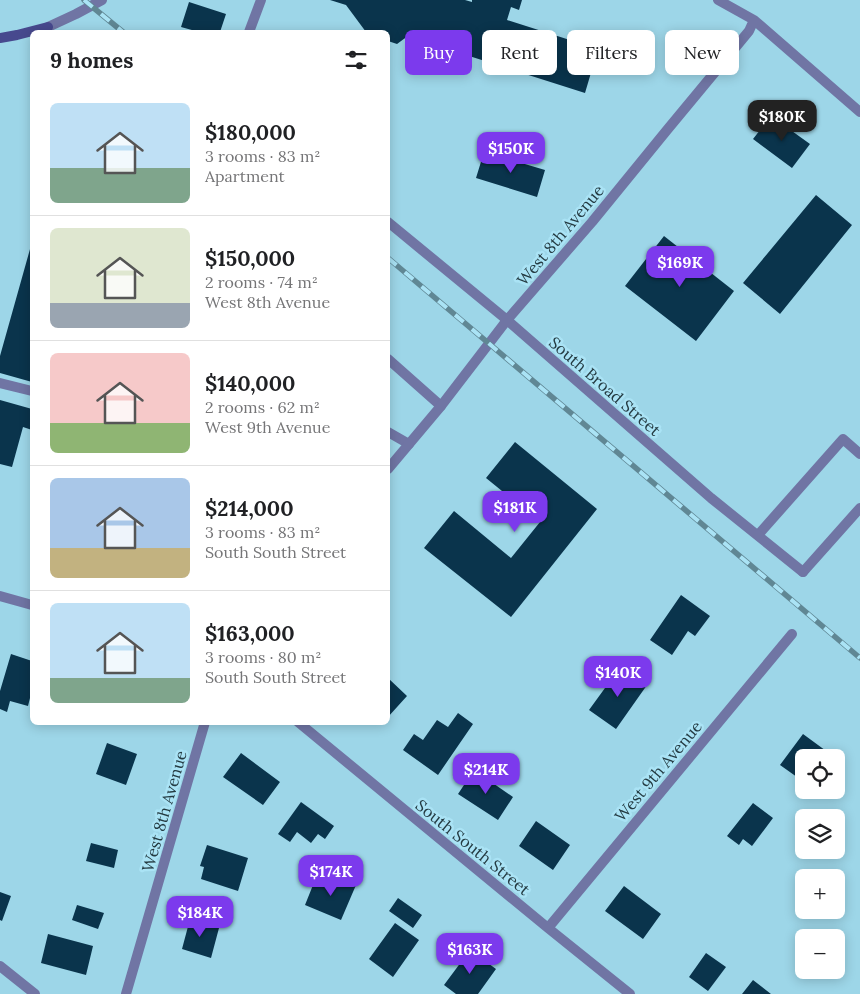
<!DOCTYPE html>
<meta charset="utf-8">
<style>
:root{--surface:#fff;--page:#f6f6f6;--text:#202124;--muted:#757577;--line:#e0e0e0;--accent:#7c3aed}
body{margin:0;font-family:Lora,serif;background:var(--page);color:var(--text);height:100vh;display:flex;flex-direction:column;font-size:19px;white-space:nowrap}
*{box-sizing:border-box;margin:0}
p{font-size:16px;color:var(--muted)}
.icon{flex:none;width:28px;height:28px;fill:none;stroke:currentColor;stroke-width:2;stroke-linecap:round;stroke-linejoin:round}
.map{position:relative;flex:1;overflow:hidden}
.side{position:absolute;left:30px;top:30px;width:360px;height:695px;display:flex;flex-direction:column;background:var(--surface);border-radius:8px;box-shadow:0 2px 12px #0003}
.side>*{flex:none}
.hud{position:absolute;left:405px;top:30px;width:380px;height:45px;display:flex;gap:10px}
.fabs{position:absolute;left:795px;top:749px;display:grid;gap:10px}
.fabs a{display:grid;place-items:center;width:50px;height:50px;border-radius:8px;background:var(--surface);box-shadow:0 2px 12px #0003;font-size:25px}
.price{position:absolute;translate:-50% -42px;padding:0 11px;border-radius:10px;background:var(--accent);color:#fff;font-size:16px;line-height:32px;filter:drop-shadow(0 1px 2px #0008)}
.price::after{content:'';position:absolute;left:50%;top:30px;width:15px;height:11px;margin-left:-8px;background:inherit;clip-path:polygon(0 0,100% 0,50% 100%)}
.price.active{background:#222;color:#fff}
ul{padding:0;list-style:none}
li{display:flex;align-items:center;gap:15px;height:125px;padding:0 20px}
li+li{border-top:1px solid var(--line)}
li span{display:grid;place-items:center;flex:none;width:140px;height:100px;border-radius:8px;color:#555}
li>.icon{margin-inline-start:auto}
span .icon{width:60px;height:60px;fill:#fffc;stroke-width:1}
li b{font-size:21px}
h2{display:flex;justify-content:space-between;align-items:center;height:60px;padding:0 20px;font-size:21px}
.pill{padding:0 18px;border-radius:8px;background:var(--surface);box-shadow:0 2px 12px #0003;font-size:18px;line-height:45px}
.pill.active{background:var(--accent);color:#fff}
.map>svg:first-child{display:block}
.building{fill:#0a344c}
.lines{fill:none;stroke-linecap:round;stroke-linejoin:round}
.service{stroke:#7075a4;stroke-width:10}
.minor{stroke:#7075a4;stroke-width:10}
.secondary{stroke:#47498e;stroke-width:10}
.rail-casing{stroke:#608794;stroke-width:5.5}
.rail{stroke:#aae3f5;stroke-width:4;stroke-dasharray:11;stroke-linecap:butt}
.labels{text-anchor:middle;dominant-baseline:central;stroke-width:5;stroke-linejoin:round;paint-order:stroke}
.street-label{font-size:16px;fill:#243b42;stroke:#aae3f5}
</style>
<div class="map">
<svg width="860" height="994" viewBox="0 0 860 994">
<rect width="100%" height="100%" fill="#9dd6e8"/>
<path class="building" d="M330 0H465L472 2V0H522L519 10 511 7 507 20 598 49 585 93 444 48 446 39 416 30 397 44 388 41V32H366L346 5Z
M189 2 226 14 220 32H199L181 27Z
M771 116 810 144 792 168 753 139Z
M484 152 545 170 537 197 476 178Z
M816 195 852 225 780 314 743 283Z
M664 236 734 291 696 341 625 286Z
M32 242V382L0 373V356Z
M0 400 32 409V430L23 427 12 467 0 464Z
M515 442 597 509 511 617 424 548 454 511 511 558 540 522 486 478Z
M681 595 710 616 695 636 688 631 672 655 650 640Z
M11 654 32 661V690L28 706 10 701 7 712 0 709V691Z
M621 666 647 685 616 729 589 710Z
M388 678 407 696 388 717Z
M458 713 473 724 438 775 403 750 414 734 423 740 437 720 448 727Z
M803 734 833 756 832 758H804V782L780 765Z
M107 743 137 754 126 785 96 774Z
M241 753 280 782 263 805 223 777Z
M474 770 513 797 498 820 458 794Z
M301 802 334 826 325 839 318 834 311 843 297 832 290 842 278 834Z
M753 803 773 818 752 846 743 839 739 845 727 836Z
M536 821 570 845 553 870 519 846Z
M91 843 118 850 114 868 86 861Z
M207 845 248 858 238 891 201 879 204 867 200 866Z
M337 877 356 885 341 920 305 905 315 880 332 887Z
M624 886 661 914 643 939 605 911Z
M0 892 11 896 2 921 0 920Z
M398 898 422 915 413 928 389 911Z
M77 905 104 913 98 929 72 920Z
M190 919 219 928 211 958 182 949Z
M395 923 419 940 393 977 369 959Z
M48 934 93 946 86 975 41 963Z
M470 950 496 969 478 994H456L444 985Z
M706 953 726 967 708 991 689 977Z
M753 980 771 994H742Z"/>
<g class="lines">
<path class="service" d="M388 359 441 406
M0 383 32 391
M388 432 409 444
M758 535 843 439 860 454
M803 572 860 508"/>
<path class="minor" d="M718 0 754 20 860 112
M48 27 76 14 102 0
M249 32 261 0
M388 222 507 320 711 498 803 572
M388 469 441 406 507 320 592 222 667 130 749 31 754 20
M0 596 32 605
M298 722 548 928 630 994
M548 928 792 634
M0 966 35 994
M126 994 205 722"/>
<path class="secondary" d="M0 38 17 35 48 27"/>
<defs>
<path id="rail" d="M84 0 123 32
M388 258 860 658"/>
</defs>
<use href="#rail" class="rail-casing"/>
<use href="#rail" class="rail"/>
</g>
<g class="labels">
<g class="street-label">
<text transform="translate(560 235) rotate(-50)">West 8th Avenue</text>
<text transform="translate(605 386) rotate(41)">South Broad Street</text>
<text transform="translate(658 771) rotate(-50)">West 9th Avenue</text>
<text transform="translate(164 811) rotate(-74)">West 8th Avenue</text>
<text transform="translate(473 847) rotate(39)">South South Street</text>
</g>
</g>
</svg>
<div class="fabs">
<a><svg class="icon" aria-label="locate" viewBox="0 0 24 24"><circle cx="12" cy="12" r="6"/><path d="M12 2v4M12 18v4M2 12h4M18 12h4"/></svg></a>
<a><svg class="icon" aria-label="layers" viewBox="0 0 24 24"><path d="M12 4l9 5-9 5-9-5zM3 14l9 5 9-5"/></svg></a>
<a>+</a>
<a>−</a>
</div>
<b class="price active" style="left:782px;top:142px">$180K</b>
<b class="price" style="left:511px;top:174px">$150K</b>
<b class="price" style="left:680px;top:288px">$169K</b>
<b class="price" style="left:515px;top:533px">$181K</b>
<b class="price" style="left:618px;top:698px">$140K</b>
<b class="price" style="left:486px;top:795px">$214K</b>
<b class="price" style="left:331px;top:897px">$174K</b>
<b class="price" style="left:200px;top:938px">$184K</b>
<b class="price" style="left:470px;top:975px">$163K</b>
<div class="hud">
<a class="pill active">Buy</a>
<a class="pill">Rent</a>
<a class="pill">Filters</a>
<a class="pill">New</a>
</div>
<section class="side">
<h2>9 homes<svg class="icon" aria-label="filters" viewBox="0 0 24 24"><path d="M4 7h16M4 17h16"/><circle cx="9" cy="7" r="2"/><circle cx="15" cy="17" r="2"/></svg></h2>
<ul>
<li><span style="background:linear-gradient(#bfe0f5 65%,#7fa58c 0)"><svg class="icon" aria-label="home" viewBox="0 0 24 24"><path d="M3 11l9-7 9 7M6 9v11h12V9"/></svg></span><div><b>$180,000</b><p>3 rooms · 83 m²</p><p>Apartment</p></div></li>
<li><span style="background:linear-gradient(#dfe7d0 75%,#9aa5b1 0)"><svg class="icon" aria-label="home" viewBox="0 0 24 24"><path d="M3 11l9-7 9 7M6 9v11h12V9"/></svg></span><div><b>$150,000</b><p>2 rooms · 74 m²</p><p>West 8th Avenue</p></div></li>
<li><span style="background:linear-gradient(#f6c9c9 70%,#8fb573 0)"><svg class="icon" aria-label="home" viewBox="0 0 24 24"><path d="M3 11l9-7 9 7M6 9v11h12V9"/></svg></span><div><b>$140,000</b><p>2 rooms · 62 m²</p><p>West 9th Avenue</p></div></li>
<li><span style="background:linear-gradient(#a9c7e8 70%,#c2b280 0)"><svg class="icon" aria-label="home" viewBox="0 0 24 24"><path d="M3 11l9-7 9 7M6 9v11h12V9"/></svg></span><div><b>$214,000</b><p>3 rooms · 83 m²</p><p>South South Street</p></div></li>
<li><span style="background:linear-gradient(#bfe0f5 75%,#7fa58c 0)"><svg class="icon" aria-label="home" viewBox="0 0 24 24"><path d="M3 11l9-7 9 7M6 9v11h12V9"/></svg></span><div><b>$163,000</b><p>3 rooms · 80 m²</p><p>South South Street</p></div></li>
</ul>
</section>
</div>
